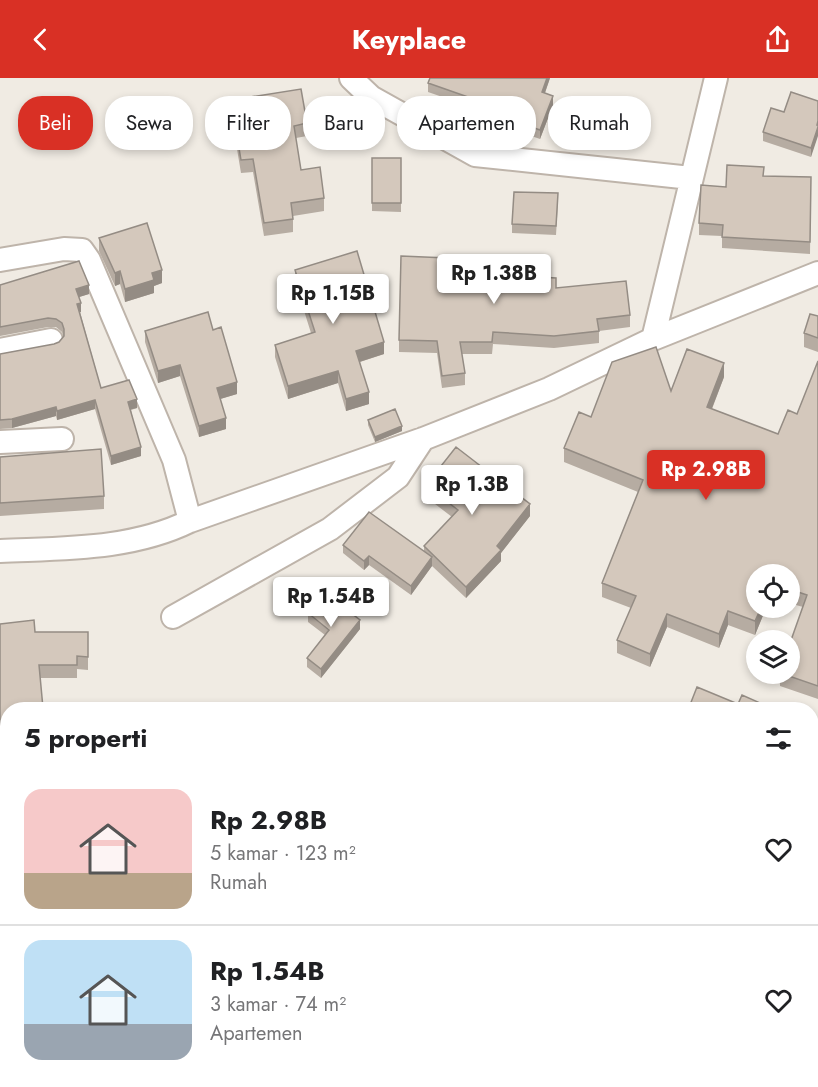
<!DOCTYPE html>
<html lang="id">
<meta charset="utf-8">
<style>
:root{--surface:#fff;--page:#f6f6f6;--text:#202124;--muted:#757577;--line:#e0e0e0;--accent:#d93025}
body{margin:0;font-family:Jost,sans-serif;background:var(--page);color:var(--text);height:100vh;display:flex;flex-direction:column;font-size:22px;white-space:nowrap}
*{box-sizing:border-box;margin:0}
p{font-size:20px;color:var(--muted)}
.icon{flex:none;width:33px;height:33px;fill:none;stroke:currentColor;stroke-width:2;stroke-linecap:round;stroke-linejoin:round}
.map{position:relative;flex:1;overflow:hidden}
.side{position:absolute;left:0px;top:624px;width:819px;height:386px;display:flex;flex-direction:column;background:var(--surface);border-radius:24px 24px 0 0;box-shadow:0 3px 9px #0003}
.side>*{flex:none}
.hud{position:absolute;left:18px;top:18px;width:783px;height:54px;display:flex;gap:12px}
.fabs{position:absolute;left:746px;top:486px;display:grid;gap:12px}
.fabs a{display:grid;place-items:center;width:54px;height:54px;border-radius:50%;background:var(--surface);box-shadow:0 3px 9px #0003;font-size:30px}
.price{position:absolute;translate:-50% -51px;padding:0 14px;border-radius:6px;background:#fff;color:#222;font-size:20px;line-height:39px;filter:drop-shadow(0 2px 3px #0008)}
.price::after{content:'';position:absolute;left:50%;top:36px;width:18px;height:14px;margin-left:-9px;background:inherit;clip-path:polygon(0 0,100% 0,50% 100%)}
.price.active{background:var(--accent);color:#fff}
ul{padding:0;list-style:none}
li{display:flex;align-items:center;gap:18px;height:150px;padding:0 24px}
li+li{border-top:2px solid var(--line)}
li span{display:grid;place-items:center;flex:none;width:168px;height:120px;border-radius:18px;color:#555}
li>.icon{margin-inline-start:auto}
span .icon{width:72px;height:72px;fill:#fffc;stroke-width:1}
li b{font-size:26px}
h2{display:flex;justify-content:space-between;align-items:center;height:72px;padding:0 24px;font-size:26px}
.pill{padding:0 21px;border-radius:24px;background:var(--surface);box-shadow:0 3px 9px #0003;font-size:21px;line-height:54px}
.pill.active{background:var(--accent);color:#fff}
header{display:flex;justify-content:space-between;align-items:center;height:78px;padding:0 24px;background:var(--accent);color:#fff;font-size:27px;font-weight:700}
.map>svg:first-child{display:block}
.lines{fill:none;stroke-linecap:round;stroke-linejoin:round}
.minor-casing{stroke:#beb4aa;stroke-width:26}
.highway-casing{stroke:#d18b3c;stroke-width:36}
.minor{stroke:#fff;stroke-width:22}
.highway{stroke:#f3b86b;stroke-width:33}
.wall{fill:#b6aca2}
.shaded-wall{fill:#948c84}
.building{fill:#d4c8bc;stroke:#948c84;stroke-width:1.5}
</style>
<header><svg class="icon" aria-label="back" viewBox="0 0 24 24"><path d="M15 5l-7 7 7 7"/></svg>Keyplace<svg class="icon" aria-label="share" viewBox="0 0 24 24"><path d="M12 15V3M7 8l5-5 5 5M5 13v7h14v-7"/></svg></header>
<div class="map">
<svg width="818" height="1009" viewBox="0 0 818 1009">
<rect width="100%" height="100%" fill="#f0ebe3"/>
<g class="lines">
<defs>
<path id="minor" d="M351 0 371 19 475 77 691 100
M0 182 64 171 82 172 89 182 174 382 190 443
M653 261 716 0
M0 272 51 262
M0 364 62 361
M0 473C64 470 131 472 190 443L423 361 549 311 653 261 818 195
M173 539 330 451 398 399 423 361"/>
<path id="highway" d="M812 856 818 838
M751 1009 753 1002"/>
</defs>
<use href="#minor" class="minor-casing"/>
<use href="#highway" class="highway-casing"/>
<use href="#minor" class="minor"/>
<use href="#highway" class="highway"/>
</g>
<path class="wall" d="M430 0H550L545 15 553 27 540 61 486 42V34L428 14V5Z
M231 22 307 45V58L296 60 301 92 324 120V133L293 138V154L264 158 253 94 241 95 231 35Z
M818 23 811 79 763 63V54Z
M372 80H401V134L372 133Z
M764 98 811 99 810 176 722 170V158L699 157V145L726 109Z
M558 124 556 157 512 155V146Z
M99 160 162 205 154 208V215L125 224 120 206 115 208 99 173Z
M446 184 556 210 630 237V249L599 253V265L554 270 493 266 492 276H462L465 295V307L442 310 437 275 399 274V262Z
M295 192 384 276 360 284 369 326 346 333 338 305 288 321 275 279V267L311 255 295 204Z
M0 207 89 216 79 219 81 234H80L101 310 137 330 131 332 141 378 111 387 95 331 57 342 56 338 12 350 0 351V276L54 266 59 264 63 258 62 254 56 249H48L0 258Z
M818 238V274L804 269V255Z
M213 252 237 316 220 321 226 351 199 359 180 298 158 305 145 264V253Z
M818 283V621L780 608V596H789L803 529 789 525V496H756V530H766L755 557 728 547 719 570 667 549 650 589 617 575V562L631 530 602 519V505L638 414 564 384V370L591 339 671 313 724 299 712 331 778 356 797 336Z
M368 342 402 353 375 364 368 347Z
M0 379 104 418V431L0 438Z
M426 407 530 438 501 475V483L466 520 432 488 411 517 369 487 364 492 343 475V467L424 474V468L452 439 426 419Z
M308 535 360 551 321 600 307 589V580L325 557 308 544Z
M0 546 35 554H88V592L77 591V600H40L8 632V753H3L0 676Z
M818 900V936L812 934V921Z
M818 947V1009H800L795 1007V1002H812Z"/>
<path class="shaded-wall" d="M547 0H550L542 23V14Z
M553 18V27L540 61V52Z
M818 43V58L811 79V70Z
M162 192V205L154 208V215L125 224V211L152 195Z
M120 193V206L115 208V195Z
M89 207V216L76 220V211Z
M81 225V234L77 235V226Z
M384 264V276L356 285V273Z
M724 285V299L707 343V329Z
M180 287V298L158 305V293Z
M338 293V305L288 321V308Z
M237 304V316L217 322V310Z
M369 314V326L346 333V321Z
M137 321V330L128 332V324Z
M95 322V331L57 342V333Z
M56 329V338L12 350V341Z
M226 340V351L199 359V348Z
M402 348V353L375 364V359Z
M141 369V378L111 387V378Z
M530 426V438L501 475V483L466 520V509Z
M369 478V487L364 492V483Z
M432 479V488L411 517V508Z
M761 530H766L755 557V543Z
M728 533V547L719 570V556Z
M667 536V549L650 589V576Z
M360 542V551L321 600V591Z"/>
<path class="building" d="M430 0H547L542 14 553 18 540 52 486 33 488 26 428 5Z
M301 11 307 45 294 48 301 92 320 89 324 120 291 125 293 141 264 145 253 81 241 82 231 22Z
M791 14 818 23V43L817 47H818V49L811 70 763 54 771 30 784 34Z
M372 80H401V125H372Z
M727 87 764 89 763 98 811 99 810 164 722 159 723 147 699 145 701 107 726 109Z
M514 114 558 115 556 148 512 146Z
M147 145 162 192 152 195 154 202 125 211 120 193 115 195 99 160Z
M357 173 384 264 356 273 369 314 346 321 338 293 288 308 275 267 315 254 295 192Z
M401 178 447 180 446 184H502V197L556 200V210L626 203 630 237 597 241 599 253 554 258 493 254 492 264H460L465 295 442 298 437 263 399 262Z
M79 183 89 207 76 211 81 225 77 226 101 310 129 302 137 321 128 324 141 369 111 378 95 322 57 333 56 329 12 341 0 342V276L54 266 59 264 64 258V251L62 245 56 241 48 240 0 249V207Z
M208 234 213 252 221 249 237 304 217 310 226 340 199 348 180 287 158 293 145 253Z
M810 236 818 238V260L804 255Z
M656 269 671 313 687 271 724 285 707 329 778 356 788 332 797 336 818 283V608L783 596H789V568L807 517 789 511V496H756V530H761L755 543 728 533 719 556 667 536 650 576 617 562 636 518 602 505 643 402 564 370 579 334 591 339 612 284Z
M395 331 402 348 375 359 368 342Z
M456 369 530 426 497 468 501 472 466 509 424 468 458 432 426 407Z
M101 371 104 418 0 425V379Z
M369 434 432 479 411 508 369 478 364 483 343 467Z
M325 515 360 542 321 591 307 580 329 552 308 535Z
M34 542 35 554H88V579L77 578V587H39L43 630H46V632H8V740L3 741 0 663V546Z
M697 609 738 626 742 617 776 632H688Z
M818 900V924L812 922Z
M818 947V1008L814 1007 816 1003 812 1002V963Z"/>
</svg>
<div class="fabs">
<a><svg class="icon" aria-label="locate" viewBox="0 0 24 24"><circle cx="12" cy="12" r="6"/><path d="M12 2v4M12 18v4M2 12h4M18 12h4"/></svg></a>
<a><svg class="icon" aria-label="layers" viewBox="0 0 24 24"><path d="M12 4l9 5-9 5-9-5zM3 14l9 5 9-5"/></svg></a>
</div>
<b class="price" style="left:494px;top:227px">Rp 1.38B</b>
<b class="price" style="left:333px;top:247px">Rp 1.15B</b>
<b class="price active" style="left:706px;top:423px">Rp 2.98B</b>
<b class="price" style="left:472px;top:438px">Rp 1.3B</b>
<b class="price" style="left:331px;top:550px">Rp 1.54B</b>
<div class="hud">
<a class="pill active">Beli</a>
<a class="pill">Sewa</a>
<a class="pill">Filter</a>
<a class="pill">Baru</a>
<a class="pill">Apartemen</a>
<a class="pill">Rumah</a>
</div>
<section class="side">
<h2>5 properti<svg class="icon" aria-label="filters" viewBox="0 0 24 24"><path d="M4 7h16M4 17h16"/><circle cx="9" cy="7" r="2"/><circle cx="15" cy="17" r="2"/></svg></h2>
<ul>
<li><span style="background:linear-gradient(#f6c9c9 70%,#b9a48a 0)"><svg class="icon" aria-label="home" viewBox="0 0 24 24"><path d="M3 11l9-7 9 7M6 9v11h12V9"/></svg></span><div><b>Rp 2.98B</b><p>5 kamar · 123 m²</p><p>Rumah</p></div><svg class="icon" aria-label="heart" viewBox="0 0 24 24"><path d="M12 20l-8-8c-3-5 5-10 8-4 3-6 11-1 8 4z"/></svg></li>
<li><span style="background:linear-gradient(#bfe0f5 70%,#9aa5b1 0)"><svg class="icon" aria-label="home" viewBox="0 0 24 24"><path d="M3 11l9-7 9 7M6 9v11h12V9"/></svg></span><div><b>Rp 1.54B</b><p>3 kamar · 74 m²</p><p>Apartemen</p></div><svg class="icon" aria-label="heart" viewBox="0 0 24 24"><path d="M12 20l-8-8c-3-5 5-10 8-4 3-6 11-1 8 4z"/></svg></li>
</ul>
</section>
</div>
